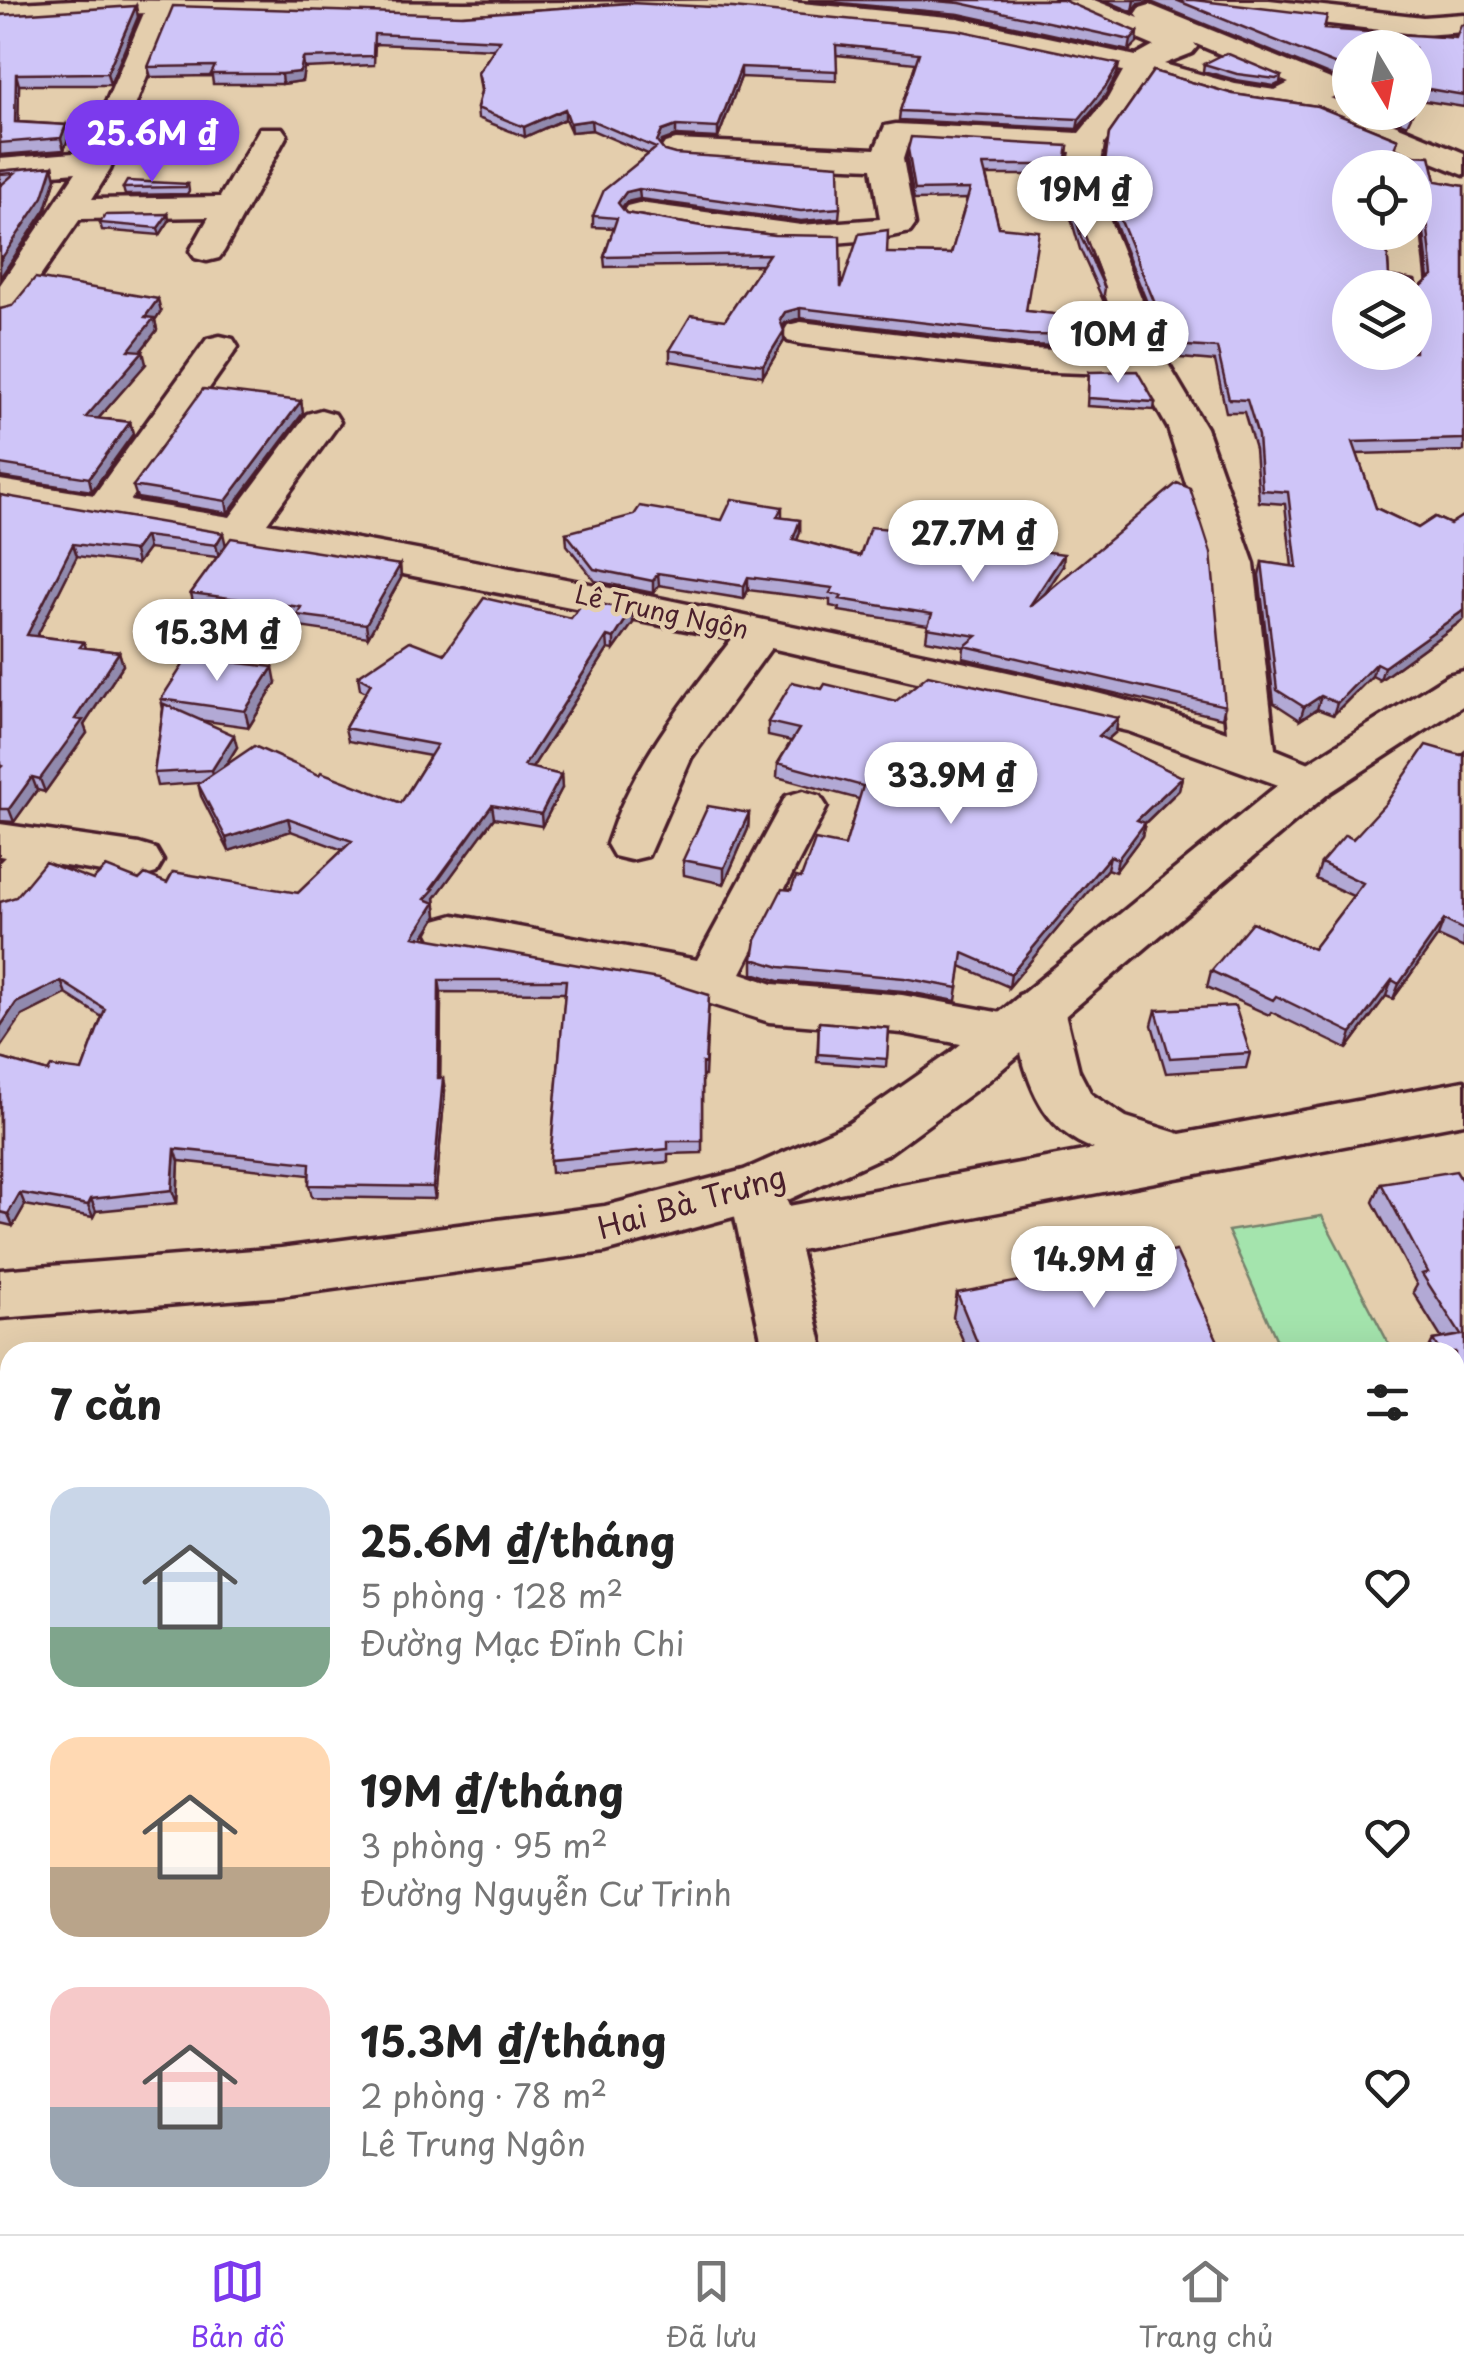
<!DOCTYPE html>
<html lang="vi">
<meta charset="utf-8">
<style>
:root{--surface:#fff;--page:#f6f6f6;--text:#222;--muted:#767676;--line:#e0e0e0;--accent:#7c3aed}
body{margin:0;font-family:"Playpen Sans",sans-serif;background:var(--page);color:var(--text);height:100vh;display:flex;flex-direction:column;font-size:38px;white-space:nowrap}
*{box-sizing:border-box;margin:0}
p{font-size:32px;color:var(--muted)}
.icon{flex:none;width:55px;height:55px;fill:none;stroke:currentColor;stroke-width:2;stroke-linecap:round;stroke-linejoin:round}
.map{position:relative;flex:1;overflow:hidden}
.drawer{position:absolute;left:0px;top:1342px;width:1465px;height:892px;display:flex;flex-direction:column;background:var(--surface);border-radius:30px 30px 0 0;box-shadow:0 10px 40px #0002}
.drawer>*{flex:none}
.needle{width:65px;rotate:170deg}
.controls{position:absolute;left:1332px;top:30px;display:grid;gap:20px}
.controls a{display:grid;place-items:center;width:100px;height:100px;border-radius:50%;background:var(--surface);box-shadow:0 10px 40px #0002;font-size:50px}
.price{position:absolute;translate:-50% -85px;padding:0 22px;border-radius:35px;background:#fff;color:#222;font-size:32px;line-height:65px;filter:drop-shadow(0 2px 5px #0008)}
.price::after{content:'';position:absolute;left:50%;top:60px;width:30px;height:22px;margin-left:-15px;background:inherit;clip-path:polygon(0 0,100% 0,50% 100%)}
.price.on{background:var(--accent);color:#fff}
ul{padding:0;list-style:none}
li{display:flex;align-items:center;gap:30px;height:250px;padding:0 50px}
li span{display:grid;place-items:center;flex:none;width:280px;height:200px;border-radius:30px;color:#555}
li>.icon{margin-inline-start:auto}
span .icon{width:120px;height:120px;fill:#fffc;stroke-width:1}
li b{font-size:42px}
h2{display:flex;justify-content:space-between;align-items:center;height:120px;padding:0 50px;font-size:42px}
.dock{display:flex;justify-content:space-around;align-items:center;height:140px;border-top:2px solid var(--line);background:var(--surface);font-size:28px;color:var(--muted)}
.dock a{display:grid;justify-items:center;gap:5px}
.dock .on{color:var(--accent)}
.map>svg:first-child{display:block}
.green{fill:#a4e4ad;stroke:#77826c;stroke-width:2.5}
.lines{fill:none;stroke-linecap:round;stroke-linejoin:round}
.minor-casing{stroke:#4a1f2b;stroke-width:7}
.major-casing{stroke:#4a1f2b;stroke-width:7}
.minor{fill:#e4cead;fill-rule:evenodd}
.major{fill:#e4cead;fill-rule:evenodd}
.wall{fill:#b2a9d5;stroke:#4a1f2b;stroke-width:2.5;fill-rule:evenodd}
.shaded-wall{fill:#918aae;stroke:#4a1f2b;stroke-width:2.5}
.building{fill:#cfc5f8;stroke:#4a1f2b;stroke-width:2.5;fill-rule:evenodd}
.labels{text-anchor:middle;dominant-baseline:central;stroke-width:9;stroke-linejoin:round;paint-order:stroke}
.far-street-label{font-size:25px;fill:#4a1f2b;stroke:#e4cead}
.street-label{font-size:30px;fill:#4a1f2b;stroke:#e4cead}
</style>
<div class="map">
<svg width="1464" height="2234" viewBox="0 0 1464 2234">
<rect width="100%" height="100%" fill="#e4cead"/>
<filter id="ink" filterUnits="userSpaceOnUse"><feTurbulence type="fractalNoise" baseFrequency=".01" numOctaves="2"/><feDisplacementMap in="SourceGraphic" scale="20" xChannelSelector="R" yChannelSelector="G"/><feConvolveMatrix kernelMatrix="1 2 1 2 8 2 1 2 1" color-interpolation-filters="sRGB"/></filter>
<g filter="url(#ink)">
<path class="green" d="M1322 1216 1393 1352H1282L1228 1231Z"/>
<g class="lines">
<defs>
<path id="minor" d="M72 0 464 3 769 0 958 18 1136 56 1154 46 1060 6 1056 0H1094L1139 18 1136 14 1140 8 1150 5 1340 83 1344 89 1340 95 1330 98 1350 106V112H1365L1464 153V175L1315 114 1232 102 1149 78 1137 101 1104 144 1097 189 1168 364 1206 428 1254 564 1275 749 1329 771 1335 782 1329 793 1312 797 1128 731 771 648 691 758 648 856 631 860 614 856 607 844C632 765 682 704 732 639L322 558 0 504V480L94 495 207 339 220 336 233 339 238 347 130 501 230 517 307 414 321 410 335 414 340 422 267 523C463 557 658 597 853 639 978 666 1106 689 1227 732L1212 564 1168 428 1138 375 1027 371 801 344 788 341 783 333 788 325 801 322 1027 349 1127 352 1065 189 1071 152 908 143 903 159 915 225 910 232C818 255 731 238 639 223L627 220 622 213 627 206 639 203 801 225 880 219 872 168 676 160 665 157 660 150 665 143 676 140 875 149 885 126 896 124 1079 133 1108 98 1123 71 958 36 733 14 630 9 464 21 172 12 110 170 92 199 220 197 260 128H282L287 135 224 251 219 258 207 261 195 258 190 251 209 217 80 219 13 316 0 319V285L76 172 0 179V159L85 152 144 13 0 22V4ZM1194 43 1289 83 1275 90 1235 84 1164 64 1192 53 1197 47Z
M1179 0H1269L1423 17 1464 14V32L1423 35 1193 8 1183 6Z
M1415 225 1420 232 1426 288 1415 297V288H1390L1386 232H1415Z
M803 791 820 796 827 807 741 973 773 984 902 995 1013 1015 1019 995 1038 990 1057 995 1064 1009 1079 1071 1091 1094 1126 1117 1180 1134 1464 1081V1123L800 1250 824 1352H764L731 1199 739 1183 759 1176 779 1183 789 1206 1094 1149C1048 1132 1031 1094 1020 1049L1009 1053 902 1033 769 1022 659 988 454 951 436 946 429 933 436 920 454 915 697 960 786 796Z
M0 824 139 844 156 849 163 861 156 873 139 878 53 864 18 907 0 912V862L5 857 0 856Z
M1464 1590V1725L1455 1721V1592Z
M1464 1776V1848L1455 1850V1778Z
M10 1845V1919L0 1920V1846Z
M10 2047V2125L0 2127V2049Z"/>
<path id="major" d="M1464 671V705L1329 793 988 1081 888 1154 777 1205 605 1252 281 1296 0 1318V1270L281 1248 605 1206 744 1170 848 1124 950 1053 1295 771 1448 675Z"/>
</defs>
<use href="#minor" class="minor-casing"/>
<use href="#major" class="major-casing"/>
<use href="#minor" class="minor"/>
<use href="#major" class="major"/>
</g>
<path class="wall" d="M808 0H1063L1137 43 1129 51 959 14Z
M1104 0H1194L1324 29 1456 38 1464 25V107L1419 100 1350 48V102L1341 98 1345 86 1341 80 1151 2 1139 4 1133 12Z
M630 3 1117 74 1105 96 1077 129 899 120 900 111 916 63 836 55V81L741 77 718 138 676 136 662 141 660 146 664 151 840 208 839 218 801 221 640 199 626 202 622 208 626 213 707 227 774 235 841 288 887 253 951 254 967 199 914 200 907 159 908 149 1068 146 1062 185 1059 175H986L999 227 1027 311 1089 318 1085 347 1027 345 800 318 785 323 782 327 784 341 763 376 670 361V350L725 320 762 265 605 267 604 257 614 228 593 227V216L648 154 592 130 571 132 565 119 525 137 478 118 477 108 481 91 478 73 494 49 375 44 374 65 304 68 302 81 282 84H213L212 76 151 77 148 67 463 15Z
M0 15 138 17 110 85H19L18 122 66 125 69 136 64 150 0 155Z
M1204 64 1281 76 1280 83 1274 86 1236 80 1203 71Z
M1153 71 1233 94 1317 106 1398 139 1394 154 1430 156 1436 181 1464 186V451L1357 454 1376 508 1418 528 1435 517 1450 524 1464 515V619L1380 680 1372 676 1333 715 1317 709 1300 720 1274 703 1259 575 1262 562 1292 567 1285 504 1259 502 1255 449 1244 412H1226L1215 361 1169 357 1101 189 1109 134ZM1350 168H1415V222L1424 232 1429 279 1418 289 1415 280 1389 276 1386 232H1350ZM1350 288H1415V352H1350Z
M1376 112H1413L1407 125Z
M53 166 56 178 46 209 0 278V186L1 185H0V171Z
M188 184 189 191 187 194 125 195 123 188Z
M1070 197 1105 288 1103 300 1080 249 1068 208Z
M168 214 169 221 160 235 102 230 100 223Z
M0 309 161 311 155 320 157 330 141 351 146 364 99 418 130 422 133 434 92 491 0 477Z
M1100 315 1124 333 1122 348 1094 347Z
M1089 372 1155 402 1154 410 1087 406Z
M301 401 303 413 228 513 137 498 133 486Z
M0 495 226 544 400 565 401 578 368 637 299 627 298 619 194 606 191 593 217 557 148 549 137 564 77 556 37 636 84 642 86 648 119 652 123 665 84 725 87 733 45 792 37 790 14 822 0 821Z
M782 507V518L800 520V532L797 540 860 556 982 537 981 543 1063 566 1043 596 1225 706 1222 718 963 658 964 647 926 640 928 625 839 611 840 608 830 606V600L748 590 744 599 659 585 653 593 595 581 567 545 566 533 722 520Z
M571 618 633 623 614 650 608 649 532 768 561 775 562 788 542 826 494 818 435 898 437 916 423 938 709 995 705 1076H702V1153L668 1154V1162L551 1173 550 1160 565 993 441 992 440 1078 445 1090 435 1199 312 1197 309 1185V1175L179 1161 177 1203 96 1211 93 1217 25 1205 13 1226 0 1223V1058L48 1072 82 1071 102 1017 66 994 22 1016 93 880H139L167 883 298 893 343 850 291 831 229 851 201 796 198 783 157 786 154 773 163 709 161 699 276 683 249 727 199 720 237 747 226 765 319 775 401 803 430 756 348 741 345 728 366 692 360 689 358 676Z
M822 689 896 701 1118 718 1116 732 1107 740 1182 777 1179 790 1145 823 1142 836 1115 872 1107 869 1009 987 961 966 956 1001 903 991 779 981 753 973V959L791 890 801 878 845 846 859 799 777 777 778 763 791 741 768 736V722Z
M1464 752V948L1438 936 1393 999 1386 996 1347 1049 1271 1012 1269 1015 1207 987 1211 971 1313 949 1353 896 1316 879 1321 863Z
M749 813 748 829 724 884 684 875 683 860Z
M1156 1010 1250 1053 1246 1068 1166 1073 1152 1025Z
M819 1022 889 1028 886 1067 817 1062Z
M1381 1183 1464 1184V1433L1455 1416V1352H1427L1433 1340 1442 1339 1413 1292 1417 1285 1373 1202Z
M957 1293 1223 1352H968L953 1317Z
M10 1563V1618L0 1620V1564Z
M10 1687V1824L0 1826V1689Z
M1464 1910V1947L1455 1927V1920Z
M10 2225H150L107 2234H0Z"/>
<path class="shaded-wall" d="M1135 0H1152L1151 2 1139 4 1133 12Z
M136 6 138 17 110 85 107 73Z
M1138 32 1137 43 1129 51 1131 40Z
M303 58 304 68 302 81 282 84 281 74Z
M1119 64 1117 74 1105 96 1077 129 1079 119Z
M741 67V77L718 138V128Z
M16 74 19 85 18 133 15 122Z
M565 109V119L525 137 524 127Z
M591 120 592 130 571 132 570 123Z
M66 125 69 136 64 150 61 138Z
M676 126V136L662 141 657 152V142L662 131Z
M53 166 56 178 46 209 0 278V261Z
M639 189 640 199 626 202 618 213V203L626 192Z
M168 214 169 221 160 235 158 228Z
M158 299 161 311 155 320 157 330 132 362 129 350 145 317Z
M800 308V318L785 323 780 331V320L785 312Z
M784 331V341L763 376V365Z
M143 351 146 364 89 429 86 417Z
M301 401 303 413 228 513 226 501Z
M130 422 133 434 92 491 89 478Z
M800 520V532L793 552V539Z
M223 533 226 546 219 557 216 545Z
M145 536 148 549 137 564 134 551Z
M73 544 77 556 31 648 27 635Z
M1064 554 1063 566 1028 620 1029 607Z
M400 565 401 578 368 637 366 624Z
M658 573 659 585 653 593V581Z
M748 577V590L744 599V586Z
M632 610 633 623 614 650V638Z
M1464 610V619L1380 680 1384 667Z
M607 636 608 649 525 779 524 766Z
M119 652 123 665 84 725 87 733 45 792 40 779 75 719Z
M1376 663 1372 676 1333 715 1337 703Z
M273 667 276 683 249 727 245 711Z
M1321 696 1317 709 1300 720 1304 707Z
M1118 718 1116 732 1096 750 1099 736Z
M234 735 237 747 215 782 212 770Z
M561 775 562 788 542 826 541 814Z
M32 777 37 790 14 822 9 809Z
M1182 777 1179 790 1145 823 1142 836 1115 872 1118 859 1137 820Z
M492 805 494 818 435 898 437 916 416 949 414 936 425 899Z
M749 813 748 829 724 884V868Z
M288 818 291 831 229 851 226 838Z
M1110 856 1107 869 1009 987 1011 974Z
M1444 920 1438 936 1393 999 1399 984Z
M439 980 441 992 440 1091 438 1078Z
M1392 980 1386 996 1347 1049 1352 1033Z
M61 981 66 994 22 1016 0 1048V1027L16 1003Z
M443 1078 445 1090 435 1199 433 1187Z
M175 1149 179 1161 177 1203 172 1190Z
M20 1193 25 1205 13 1226 8 1214Z
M91 1199 96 1211 93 1217 88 1205Z
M10 1480V1501L0 1503V1482Z"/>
<path class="building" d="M923 0H1063L1138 32 1131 40 960 3Z
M1176 0H1194L1327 16 1324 29 1456 38 1461 25H1464V95L1422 88 1415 103V48H1350V90L1344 87 1350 80 1344 68Z
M630 3 733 8 958 30 1119 64 1106 86 1079 119 900 111 919 53 836 45 837 71 741 67 718 128 676 126 662 131 657 142 664 151 675 154 839 165 840 208 801 211 639 189 626 192 618 203 626 213 707 227 774 235 840 236 841 288 859 234 888 230 887 253 951 254 970 189 915 190 908 149 911 137 1068 146 1063 175 1060 165H983L999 227 1039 231 1026 311 1089 318 1087 336 1029 335 800 308 785 312 780 320 784 331 763 365 670 350 691 315 725 320 769 254 604 257 617 218 593 216 604 190 656 148 591 120 570 123 565 109 524 127 477 108 482 88 478 73 500 40 374 34 373 56 303 58 300 72 281 74H211L215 66 148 67 173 6 463 15Z
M136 6 107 73 16 74 15 122 66 125 61 138 0 143V15Z
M1226 53 1281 76 1276 79 1237 74 1204 64Z
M1153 71 1233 94 1317 106 1398 139 1392 154 1430 156 1436 181 1464 186V439L1353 442 1376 508 1418 528 1435 517 1450 524 1464 515V610L1384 667 1376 663 1337 703 1321 696 1304 707 1277 690 1262 562 1297 567 1288 492 1262 490 1258 436 1247 400 1229 399 1217 348 1172 345 1103 177 1109 134ZM1350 168H1415V216L1419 210 1427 220 1433 276 1418 289 1415 280 1389 276 1386 232H1350ZM1350 288H1415V352H1350Z
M53 166 43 197 0 261V186L15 173 0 174V171Z
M127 181 188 184 186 187 123 188Z
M1070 197 1105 288 1081 237Z
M168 214 158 228 100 223 105 215Z
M35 278 158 299 145 317 154 318 129 350 143 351 86 417 130 422 89 478 0 464V309L12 306Z
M1100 315 1117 316 1124 333H1097Z
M1137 371 1155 402 1088 398 1089 372Z
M203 389 301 401 226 501 133 486Z
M1177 483 1190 488 1211 553 1225 706 965 646 977 636 927 628 932 614 840 599 842 596 830 593 833 588 748 577 744 586 658 573 653 581 594 569 566 533 634 515 640 506 722 520 732 499 782 507 777 517 800 520 793 539 860 556 870 527 890 529 891 523 982 537 980 543 1064 554 1029 607Z
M0 495 223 533 216 545 145 536 134 551 73 544 27 635 84 642 80 647 119 652 75 719 83 720 40 779 32 777 9 809H0V768L2 766 0 765Z
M231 538 400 565 366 624 297 615 301 607 191 593Z
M484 598 571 618 584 601 632 610 614 638 607 636 524 766 561 775 541 814 492 805 431 888 434 889 425 899 435 903 414 936 658 979 709 995 705 1064 702 1063V1141H668V1149L550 1160 566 980H439L438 1078H443L433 1187 309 1185 310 1163 175 1149 172 1190 91 1199 88 1205 20 1193 8 1214 0 1212V1058L48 1072 51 1067 82 1071 105 1009 61 981 16 1003 0 1027V902L16 897 45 862 93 880 106 867 139 880 145 874 167 883 173 872 298 893 352 841 288 818 226 838 198 784 254 746 319 775 321 772 401 803 437 745 345 728 371 683 358 676 410 641 444 654Z
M188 657 273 667 245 711 161 699Z
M928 675 1118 718 1099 736 1182 777 1137 820 1145 823 1118 859 1110 856 1011 974 963 953 958 988 904 978 780 967 753 959 756 940 782 889 791 890 796 877 801 878 815 840 845 846 863 786 778 763 799 729 768 722 792 682 822 689 825 684 896 701Z
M164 704 234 735 212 770 154 773Z
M1426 745 1461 755 1464 752V930L1444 920 1399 984 1392 980 1352 1033 1276 996 1273 1000 1211 971 1252 922 1313 949 1363 883 1321 863 1345 835 1353 839 1386 803Z
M708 806 749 813 724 868 683 860Z
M1235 1006 1250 1053 1170 1058 1156 1010Z
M819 1022 889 1028 887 1059 818 1054Z
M1456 1171 1464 1184V1398L1455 1381V1352H1440L1433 1340 1461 1335 1422 1274 1428 1272 1381 1183Z
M1176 1251 1223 1352H981L957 1293Z
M10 1441V1480L0 1482V1443Z
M10 1563V1599L0 1600V1564Z
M10 1687V1806L0 1808V1689Z
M10 2175V2225H78L34 2234H0V2177Z"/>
</g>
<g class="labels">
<g class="far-street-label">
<text transform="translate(662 611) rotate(12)">Lê Trung Ngôn</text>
</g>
<g class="street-label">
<text transform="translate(691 1201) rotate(-16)">Hai Bà Trưng</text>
</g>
</g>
</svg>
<div class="controls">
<a><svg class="needle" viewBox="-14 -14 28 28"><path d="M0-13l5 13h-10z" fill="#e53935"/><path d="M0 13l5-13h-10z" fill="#767676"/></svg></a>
<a><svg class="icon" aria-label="locate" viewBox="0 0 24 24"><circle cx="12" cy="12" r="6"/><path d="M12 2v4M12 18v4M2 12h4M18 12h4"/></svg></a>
<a><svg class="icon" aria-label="layers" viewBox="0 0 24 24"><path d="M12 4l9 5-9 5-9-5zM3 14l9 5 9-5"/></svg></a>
</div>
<b class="price on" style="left:152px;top:185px">25.6M ₫</b>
<b class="price" style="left:1085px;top:241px">19M ₫</b>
<b class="price" style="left:1118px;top:386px">10M ₫</b>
<b class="price" style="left:973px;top:585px">27.7M ₫</b>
<b class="price" style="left:217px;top:684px">15.3M ₫</b>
<b class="price" style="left:951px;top:827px">33.9M ₫</b>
<b class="price" style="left:1094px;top:1311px">14.9M ₫</b>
<section class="drawer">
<h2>7 căn<svg class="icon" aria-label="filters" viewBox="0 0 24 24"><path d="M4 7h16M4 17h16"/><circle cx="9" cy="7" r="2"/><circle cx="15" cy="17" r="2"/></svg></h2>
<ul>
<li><span style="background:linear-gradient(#c9d6e8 70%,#7fa58c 0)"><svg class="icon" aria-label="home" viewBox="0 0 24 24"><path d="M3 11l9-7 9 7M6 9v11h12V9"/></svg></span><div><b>25.6M ₫/tháng</b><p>5 phòng · 128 m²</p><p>Đường Mạc Đĩnh Chi</p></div><svg class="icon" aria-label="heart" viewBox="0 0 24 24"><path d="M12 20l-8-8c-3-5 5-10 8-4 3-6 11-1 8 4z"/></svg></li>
<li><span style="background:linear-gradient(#ffd9b3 65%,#b9a48a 0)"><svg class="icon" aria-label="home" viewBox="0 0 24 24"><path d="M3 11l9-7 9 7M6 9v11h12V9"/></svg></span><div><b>19M ₫/tháng</b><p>3 phòng · 95 m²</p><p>Đường Nguyễn Cư Trinh</p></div><svg class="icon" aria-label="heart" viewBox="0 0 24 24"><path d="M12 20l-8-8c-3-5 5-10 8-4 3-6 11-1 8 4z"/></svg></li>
<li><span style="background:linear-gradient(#f6c9c9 60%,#9aa5b1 0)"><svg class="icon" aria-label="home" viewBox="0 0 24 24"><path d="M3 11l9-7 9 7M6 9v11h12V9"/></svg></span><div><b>15.3M ₫/tháng</b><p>2 phòng · 78 m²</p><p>Lê Trung Ngôn</p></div><svg class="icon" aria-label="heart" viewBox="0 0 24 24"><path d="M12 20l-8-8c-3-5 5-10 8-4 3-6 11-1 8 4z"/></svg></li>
</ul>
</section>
</div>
<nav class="dock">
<a class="on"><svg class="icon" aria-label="map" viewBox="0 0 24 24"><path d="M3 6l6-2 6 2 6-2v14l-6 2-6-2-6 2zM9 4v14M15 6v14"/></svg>Bản đồ</a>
<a><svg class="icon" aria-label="saved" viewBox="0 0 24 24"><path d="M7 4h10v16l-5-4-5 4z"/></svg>Đã lưu</a>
<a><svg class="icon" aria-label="home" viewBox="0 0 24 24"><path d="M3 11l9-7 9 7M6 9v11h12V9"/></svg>Trang chủ</a>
</nav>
